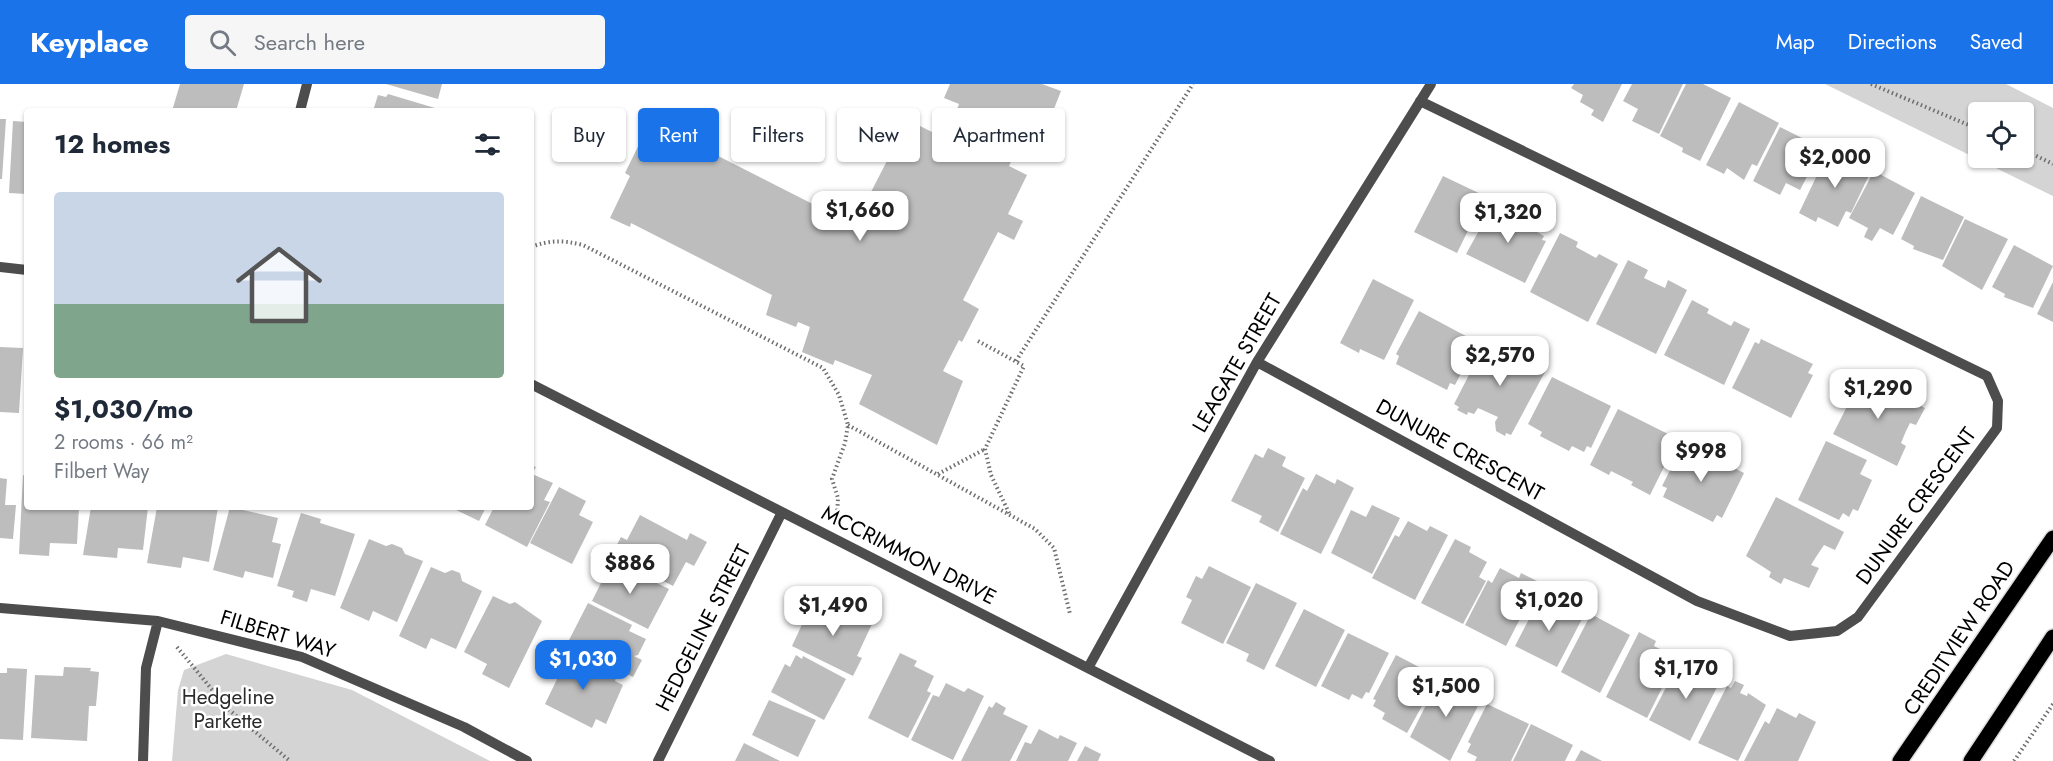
<!DOCTYPE html>
<meta charset="utf-8">
<style>
:root{--surface:#fff;--page:#f6f6f7;--text:#1f2937;--muted:#747a83;--accent:#1a73e8}
body{margin:0;font-family:Jost,sans-serif;background:var(--page);color:var(--text);height:100vh;display:flex;flex-direction:column;font-size:22px;white-space:nowrap}
*{box-sizing:border-box;margin:0}
p{font-size:20px;color:var(--muted)}
.icon{flex:none;width:33px;height:33px;fill:none;stroke:currentColor;stroke-width:2;stroke-linecap:round;stroke-linejoin:round}
.map{position:relative;flex:1;overflow:hidden}
.drawer{position:absolute;left:24px;top:24px;width:510px;height:402px;display:flex;flex-direction:column;background:var(--surface);border-radius:6px;box-shadow:0 2px 4px #0004}
.drawer>*{flex:none}
.hud{position:absolute;left:552px;top:24px;width:570px;height:54px;display:flex;gap:12px}
.buttons{position:absolute;left:1968px;top:18px;display:grid;gap:12px}
.buttons a{display:grid;place-items:center;width:66px;height:66px;border-radius:6px;background:var(--surface);box-shadow:0 2px 4px #0004;font-size:30px}
.price{position:absolute;translate:-50% -51px;padding:0 14px;border-radius:12px;background:#fff;color:#222;font-size:20px;line-height:39px;filter:drop-shadow(0 2px 3px #0008)}
.price::after{content:'';position:absolute;left:50%;top:36px;width:18px;height:14px;margin-left:-9px;background:inherit;clip-path:polygon(0 0,100% 0,50% 100%)}
.price.current{background:var(--accent);color:#fff}
ul{padding:0;list-style:none}
li{display:grid;align-content:center;gap:12px;height:318px;padding:0 30px}
li span{display:grid;place-items:center;height:186px;border-radius:6px;color:#555}
li>.icon{margin-inline-start:auto}
span .icon{width:108px;height:108px;fill:#fffc;stroke-width:1}
li b{font-size:26px}
h2{display:flex;justify-content:space-between;align-items:center;height:72px;padding:0 30px;font-size:26px}
.pill{padding:0 21px;border-radius:6px;background:var(--surface);box-shadow:0 2px 4px #0004;font-size:21px;line-height:54px}
.pill.current{background:var(--accent);color:#fff}
header{display:flex;align-items:center;gap:36px;box-sizing:border-box;height:84px;padding:0 30px;background:var(--accent);color:#fff}
header strong{font-size:28px}
nav{display:flex;gap:33px;margin-inline-start:auto;font-size:21px}
.search{width:420px;height:54px;background:var(--page);display:flex;align-items:center;gap:15px;box-sizing:border-box;padding:0 21px;border-radius:6px;color:var(--muted);font-size:22px}
.map>svg:first-child{display:block}
.green{fill:#d4d4d4;fill-rule:evenodd}
.building{fill:#bdbdbd}
.lines{fill:none;stroke-linecap:round;stroke-linejoin:round}
.major-casing{stroke:#dbdbdb;stroke-width:18}
.path{stroke:#6f6f6f;stroke-width:4;stroke-dasharray:1.5 3;stroke-linecap:butt}
.minor{stroke:#4d4d4d;stroke-width:10}
.major{stroke:#000;stroke-width:15}
.labels{text-anchor:middle;dominant-baseline:central;stroke-width:5;stroke-linejoin:round;paint-order:stroke}
.street-label{font-size:21px;fill:#000;stroke:#fff}
.park-label{font-size:21px;fill:#2b2b2b;stroke:#fff}
</style>
<header>
<strong>Keyplace</strong>
<div class="search"><svg class="icon" aria-label="search" viewBox="0 0 24 24"><circle cx="10" cy="10" r="6"/><path d="M15 15l6 6"/></svg>Search here</div>
<nav><a>Map</a><a>Directions</a><a>Saved</a></nav>
</header>
<div class="map">
<svg width="2053" height="677" viewBox="0 0 2053 677">
<rect width="100%" height="100%" fill="#fff"/>
<path class="green" d="M1825 0H2006L2053 24V112ZM1978 28H2024V74H1978Z
M226 570 352 606 490 677H172L178 606 184 586Z"/>
<path class="building" d="M180 0H244L236 27H172Z
M386 0H442L438 15Z
M950 0H1042L1061 7 1043 53 1030 48 1026 57 1021 55 1009 82 1027 91 1008 130 1023 137 1014 156 998 148 963 216 979 225 962 258 959 256 943 287 963 297 937 361 859 320 872 291 835 276 833 281 802 268 810 243 798 238 796 243 766 231 772 211 631 139 630 143 610 134 630 92 625 89 649 40 668 49 669 47 854 141 908 36 946 55 959 20 944 14Z
M1574 0H1622L1603 38 1591 31 1594 26 1580 18 1583 11 1571 4Z
M1632 0H1683L1659 50 1632 37 1638 25 1623 17Z
M1686 0H1703L1731 14 1700 77 1682 68 1683 64 1660 52Z
M388 10 435 24 434 27H373L378 11 386 13Z
M1739 18 1779 39 1757 82 1752 80 1744 96 1727 84 1724 90 1706 81Z
M0 35H6L2 95H0Z
M13 37 27 38V110L9 109Z
M1780 43 1822 64 1800 106 1786 99 1780 111 1753 97Z
M1830 64 1872 85 1851 129 1846 127 1838 143 1818 133 1816 138 1799 129Z
M1874 87 1915 109 1893 151 1880 144 1872 157 1864 153 1868 144 1849 134Z
M1443 92 1485 112 1457 169 1414 148Z
M1921 112 1964 133 1943 176 1913 165 1914 162 1901 155Z
M1491 125 1504 131 1507 126 1535 140 1532 145 1544 152 1542 156 1546 157 1525 199 1466 170Z
M1965 135 2008 155 1982 206 1942 182Z
M1560 149 1578 158 1576 163 1596 174 1599 170 1618 180 1588 238 1530 208Z
M2014 161 2053 182 2033 224 2004 213 2005 210 1992 203Z
M1628 176 1648 186 1644 194 1665 204 1668 196 1687 206 1656 270 1596 240Z
M1373 195 1414 216 1384 276 1360 265 1359 269 1340 259Z
M2053 198V238L2037 230Z
M1692 216 1709 225 1707 229 1731 242 1734 237 1750 245 1724 301 1664 271Z
M1419 227 1477 258 1455 301 1450 299 1447 306 1396 280 1399 272 1396 270Z
M1761 255 1813 280 1808 289 1813 291 1791 334 1732 304 1755 258 1759 260Z
M1487 256 1546 286 1511 351 1506 349 1505 352 1496 347 1495 338 1498 333 1478 324 1474 330 1468 328 1467 331 1457 326 1459 323 1454 320Z
M0 263 23 264 19 329 0 328Z
M1863 291 1914 315 1913 318 1925 324 1916 341 1910 339 1906 347 1901 359 1906 362 1897 382 1833 350Z
M1552 293 1611 322 1591 364 1587 362 1584 368 1572 362 1569 367 1540 352 1542 348 1528 340Z
M1618 325 1678 355 1650 411 1631 401 1633 398 1611 387 1609 391 1590 381Z
M1826 357 1867 376 1860 390 1872 396 1858 427 1853 425 1849 433 1843 429 1839 436 1798 416Z
M1684 359 1744 389 1722 434 1717 431 1713 438 1663 413 1667 404 1662 402Z
M1268 364 1286 373 1282 382 1305 394 1278 448 1259 438 1262 432 1231 417 1255 370 1263 374Z
M531 381 536 383 532 390 553 399 544 416 550 418 527 463 485 441 494 423H531Z
M1316 390 1335 400 1337 395 1354 404 1321 470 1280 450 1303 404 1307 407Z
M23 391 27 392V423H79L77 460 50 459 49 472 19 470Z
M0 394 7 395 5 421H16L13 455 0 454Z
M559 403 586 417 579 431 593 438 572 480 530 459Z
M1776 413 1844 448 1835 466 1824 461 1816 473 1811 481 1819 484 1809 504 1784 494 1781 500 1769 493 1771 488 1746 472Z
M1372 421 1400 434 1372 490 1331 469 1351 426 1366 433Z
M91 423H148L143 466 118 464 117 474 83 471Z
M157 423H218L209 478 183 473 181 484 147 479Z
M230 423 278 434 272 458 281 460 273 494 245 487 243 494 213 486Z
M450 423H486L479 437Z
M301 429 321 435 320 439 355 450 335 512 311 505 307 518 292 513 294 507 277 502Z
M640 431 687 456 690 449 707 458 694 482 686 478 673 502 612 470 621 453 627 456Z
M1408 437 1427 447 1430 442 1448 451 1415 516 1372 494 1395 451 1399 453Z
M369 455 386 462 392 460 402 464 405 470 423 477 397 538 373 527 369 537 340 524Z
M1455 455 1471 463 1469 468 1487 478 1479 493 1486 497 1463 540 1421 519Z
M612 477 669 505 648 545 592 517Z
M1209 482 1251 503 1223 560 1181 539 1192 516 1186 513 1196 492 1202 495Z
M431 483 445 489 452 486 460 489 462 497 482 507 456 565 431 554 426 565 399 552Z
M1500 484 1519 494 1521 489 1539 498 1506 562 1465 541 1488 496 1492 499Z
M1256 499 1297 519 1264 586 1246 577 1249 570 1226 559Z
M493 512 510 520 515 518 542 537 509 604 482 590 487 580 464 568Z
M1541 512 1582 535 1557 583 1515 562Z
M825 517 872 540 857 572 862 574 853 592 792 562 812 519 821 524Z
M588 519 632 541 629 547 646 555 638 571 634 572 642 576 633 593 567 560Z
M1304 525 1345 546 1316 603 1275 582Z
M1591 530 1630 551 1600 609 1561 588Z
M1639 548 1656 557 1654 562 1672 571 1665 586 1670 588 1647 634 1606 613Z
M1348 549 1389 569 1369 609 1366 608 1362 615 1352 610 1349 616 1321 602Z
M563 567 616 594 615 597 623 601 606 640 596 635 592 644 545 620 560 589 554 586Z
M900 569 917 577 914 582 934 592 927 607 931 609 908 654 868 634Z
M796 571 802 575 803 572 846 595 824 636 771 608 785 580 790 583Z
M1396 571 1438 593 1407 649 1382 635 1385 629 1373 622 1376 616 1373 615Z
M1684 578 1704 588 1706 582 1723 591 1690 657 1649 636 1672 592 1676 594Z
M64 583 91 584 90 587 99 588 96 622H89L87 657 31 654 35 591 63 592Z
M7 584 27 585 23 656 0 655V589H7Z
M1440 593 1482 614 1450 677 1410 653Z
M1735 597 1744 601 1740 609 1747 612 1748 609 1766 621 1738 677 1698 659 1727 602 1731 604Z
M946 599 964 608 963 609 968 604 984 612 953 676 911 656 933 611 939 613Z
M769 616 816 636 798 673 752 651Z
M996 618 1006 624 1003 630 1028 642 1010 677H961L989 622 992 624Z
M1487 620 1529 640 1511 677H1475L1477 673 1467 668 1471 660 1468 658Z
M1777 624 1796 634 1799 629 1816 638 1798 677H1744L1765 637 1769 640Z
M1531 640 1573 661 1565 677H1513Z
M1039 645 1058 655 1060 651 1077 659 1068 677H1016L1025 658 1031 660Z
M744 659 780 677H735Z
M1085 662 1101 670 1098 677H1077Z
M1581 666 1602 677H1575Z"/>
<g class="lines">
<defs>
<path id="major" d="M1900 677 2053 454
M1971 677 2053 553"/>
</defs>
<use href="#major" class="major-casing"/>
<path class="path" d="M1871 0 1978 45
M2024 66 2053 80
M531 163C550 156 563 156 583 161L823 284 839 311 848 341 845 359 832 395 838 414 837 433
M978 257 1024 282 985 365 991 391 1010 431
M1016 277 1193 0
M848 341 1035 445 1054 464 1070 530
M938 390 985 365
M177 563 228 625 290 677
M2014 677 2053 620"/>
<path class="minor" d="M300 27 307 0
M0 183 27 186
M1257 278 1697 517 1790 552 1837 547 1858 533 1997 344 1998 317 1987 292 1420 17
M531 300 1270 677
M0 524 158 537 302 573 464 643 527 677
M1088 584 1257 278 1431 0
M143 677 146 584 158 537
M658 677 782 428"/>
<use href="#major" class="major"/>
</g>
<g class="labels">
<g class="street-label">
<text transform="translate(1237 279) rotate(-60)">LEAGATE STREET</text>
<text transform="translate(1460 366) rotate(29)">DUNURE CRESCENT</text>
<text transform="translate(1916 422) rotate(-54)">DUNURE CRESCENT</text>
<text transform="translate(909 471) rotate(27)">MCCRIMMON DRIVE</text>
<text transform="translate(703 544) rotate(-63)">HEDGELINE STREET</text>
<text transform="translate(278 550) rotate(17)">FILBERT WAY</text>
<text transform="translate(1959 554) rotate(-56)">CREDITVIEW ROAD</text>
</g>
<g class="park-label">
<text x="228" y="613">Hedgeline<tspan x="228" dy="24">Parkette</tspan></text>
</g>
</g>
</svg>
<div class="buttons">
<a><svg class="icon" aria-label="locate" viewBox="0 0 24 24"><circle cx="12" cy="12" r="6"/><path d="M12 2v4M12 18v4M2 12h4M18 12h4"/></svg></a>
</div>
<b class="price" style="left:1835px;top:105px">$2,000</b>
<b class="price" style="left:860px;top:158px">$1,660</b>
<b class="price" style="left:1508px;top:160px">$1,320</b>
<b class="price" style="left:1500px;top:303px">$2,570</b>
<b class="price" style="left:1878px;top:336px">$1,290</b>
<b class="price" style="left:1701px;top:399px">$998</b>
<b class="price" style="left:630px;top:511px">$886</b>
<b class="price" style="left:1549px;top:548px">$1,020</b>
<b class="price" style="left:833px;top:553px">$1,490</b>
<b class="price current" style="left:583px;top:607px">$1,030</b>
<b class="price" style="left:1686px;top:616px">$1,170</b>
<b class="price" style="left:1446px;top:634px">$1,500</b>
<div class="hud">
<a class="pill">Buy</a>
<a class="pill current">Rent</a>
<a class="pill">Filters</a>
<a class="pill">New</a>
<a class="pill">Apartment</a>
</div>
<section class="drawer">
<h2>12 homes<svg class="icon" aria-label="filters" viewBox="0 0 24 24"><path d="M4 7h16M4 17h16"/><circle cx="9" cy="7" r="2"/><circle cx="15" cy="17" r="2"/></svg></h2>
<ul>
<li><span style="background:linear-gradient(#c9d6e8 60%,#7fa58c 0)"><svg class="icon" aria-label="home" viewBox="0 0 24 24"><path d="M3 11l9-7 9 7M6 9v11h12V9"/></svg></span><div><b>$1,030/mo</b><p>2 rooms · 66 m²</p><p>Filbert Way</p></div></li>
</ul>
</section>
</div>
